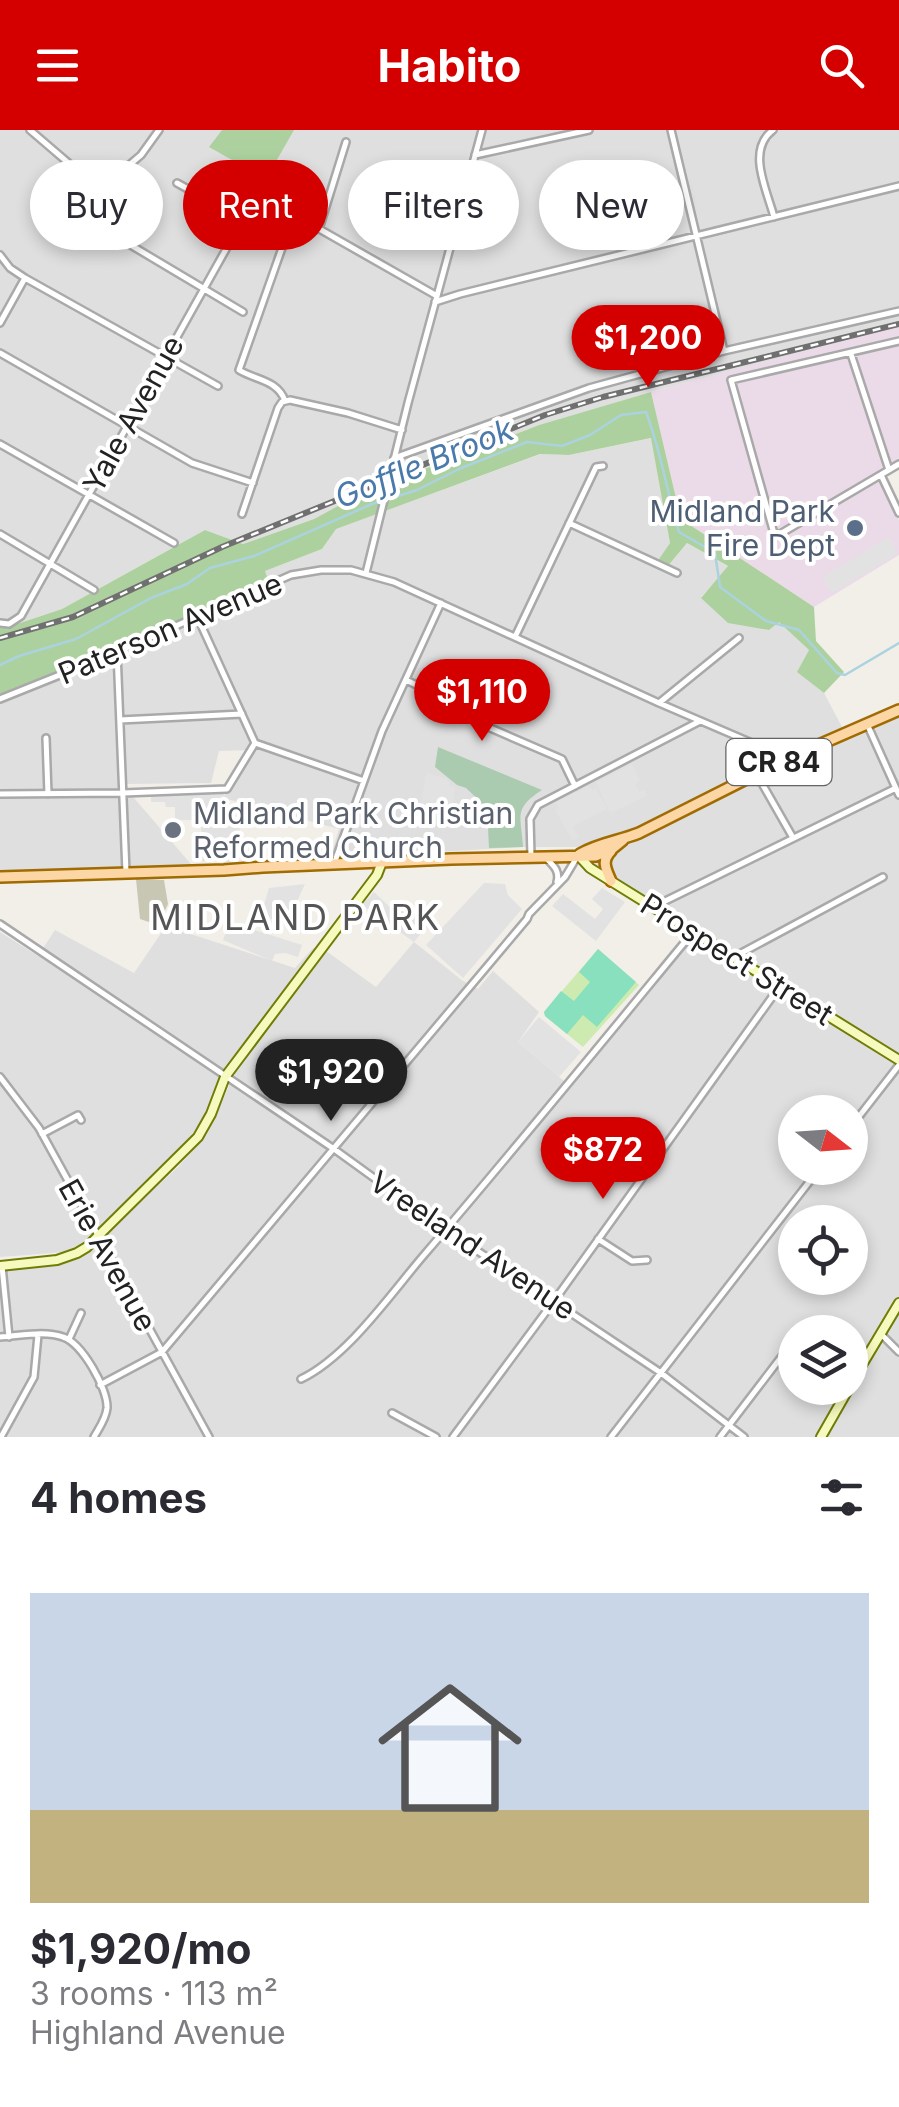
<!DOCTYPE html>
<meta charset="utf-8">
<style>
:root{--surface:#fff;--page:#f7f7f7;--text:#2b2b33;--muted:#7c7c81;--accent:#d40000}
body{margin:0;font-family:Inter,sans-serif;background:var(--page);color:var(--text);height:100vh;display:flex;flex-direction:column;font-size:38px;white-space:nowrap}
*{box-sizing:border-box;margin:0}
p{font-size:32px;color:var(--muted)}
.icon{flex:none;width:55px;height:55px;fill:none;stroke:currentColor;stroke-width:2;stroke-linecap:round;stroke-linejoin:round}
.map{position:relative;height:1307px;overflow:hidden}
.details{display:flex;flex-direction:column;background:var(--surface);flex:1}
.details>*{flex:none}
.banner{position:absolute;left:30px;top:30px;width:840px;height:90px;display:flex;gap:20px}
.needle{width:65px;rotate:107deg}
.controls{position:absolute;left:778px;top:965px;display:grid;gap:20px}
.controls a{display:grid;place-items:center;width:90px;height:90px;border-radius:50%;background:var(--surface);box-shadow:0 5px 15px #0003;font-size:50px}
.price{position:absolute;translate:-50% -85px;padding:0 22px;border-radius:35px;background:var(--accent);color:#fff;font-size:32px;line-height:65px;filter:drop-shadow(0 2px 5px #0008)}
.price::after{content:'';position:absolute;left:50%;top:60px;width:30px;height:22px;margin-left:-15px;background:inherit;clip-path:polygon(0 0,100% 0,50% 100%)}
.price.on{background:#222;color:#fff}
ul{padding:0;list-style:none}
li{display:grid;align-content:center;gap:20px;height:530px;padding:0 30px}
li span{display:grid;place-items:center;height:310px;border-radius:0px;color:#555}
li>.icon{margin-inline-start:auto}
span .icon{width:180px;height:180px;fill:#fffc;stroke-width:1}
li b{font-size:42px}
h2{display:flex;justify-content:space-between;align-items:center;height:120px;padding:0 30px;font-size:42px}
.chip{padding:0 35px;border-radius:45px;background:var(--surface);box-shadow:0 5px 15px #0003;font-size:35px;line-height:90px}
.chip.on{background:var(--accent);color:#fff}
header{display:flex;justify-content:space-between;align-items:center;height:130px;padding:0 30px;background:var(--accent);color:#fff;font-size:45px;font-weight:700}
.map>svg:first-child{display:block}
.residential{fill:#e0dfdf;fill-rule:evenodd}
.industrial{fill:#ebdbe8}
.construction{fill:#c7c7b4}
.grass{fill:#cdebb0}
.forest{fill:#add19e}
.cemetery{fill:#aacbaf}
.pitch{fill:#88e0be}
.parking{fill:#e2e2e2}
.lines{fill:none;stroke-linecap:round;stroke-linejoin:round}
.stream{stroke:#aad3df;stroke-width:2.5}
.street-casing{stroke:#a9a9a9;stroke-width:10}
.secondary-casing{stroke:#707d05;stroke-width:12}
.primary-casing{stroke:#a06b00;stroke-width:14}
.street{stroke:#fff;stroke-width:5}
.secondary{stroke:#f7fabf;stroke-width:8}
.primary{stroke:#fcd6a4;stroke-width:9}
.rail-casing{stroke:#707070;stroke-width:6}
.rail{stroke:#fff;stroke-width:2.5;stroke-dasharray:8;stroke-linecap:butt}
.service-dot{fill:#5c6f8a;stroke:#fff;stroke-width:4}
.worship-dot{fill:#6b7280;stroke:#fff;stroke-width:4}
.labels{text-anchor:middle;dominant-baseline:central;stroke-width:8;stroke-linejoin:round;paint-order:stroke}
.shield{fill:#fff;stroke:#646464;stroke-width:2.5}
.shield-label{font-size:28px;font-weight:bold;fill:#222}
.street-label{font-size:30px;fill:#222;stroke:#fff}
.service-label{font-size:30px;fill:#4e5e75;stroke:#fff;text-anchor:end}
.worship-label{font-size:30px;fill:#5b616d;stroke:#fff;text-anchor:start}
.water-label{font-size:32px;font-style:italic;fill:#4a7aab;stroke:#fff}
.quarter-label{font-size:35px;letter-spacing:2.5px;fill:#555;stroke:#fff}
</style>
<header><svg class="icon" aria-label="menu" viewBox="0 0 24 24"><path d="M4 6h16M4 12h16M4 18h16"/></svg>Habito<svg class="icon" aria-label="search" viewBox="0 0 24 24"><circle cx="10" cy="10" r="6"/><path d="M15 15l6 6"/></svg></header>
<div class="map">
<svg width="899" height="1307" viewBox="0 0 899 1307">
<rect width="100%" height="100%" fill="#f2efe9"/>
<path class="residential" d="M0 0H899V197L651 262 539 295 362 363 314 389 243 414 205 400 62 479 8 497 0 493Z
M652 308 670 413 658 432 667 437 687 413 729 437 701 467 768 500 779 491 809 520 798 542 824 563 849 610 899 587V1307H0V1141L67 1131 81 1127 179 1036 207 1004 237 939 218 949 205 986 185 1014 89 1109 65 1122 0 1127V802L38 826 55 800 134 843 166 796 295 838 313 818 326 821 376 857 414 812 463 851 478 859 493 841 539 882 518 912 571 957 695 804 584 741 583 717H523L330 728 339 699 223 668 252 620 219 621 211 653 122 654 196 740 0 745V568L270 453 265 441 322 419 335 399 541 324 569 325ZM795 982H850V1038H795ZM795 1092H850V1148H795ZM795 1202H850V1258H795Z"/>
<path class="industrial" d="M899 196V335L880 347 899 390V425L814 477 681 389 651 262Z"/>
<path class="construction" d="M136 749 164 750 168 774 162 787 149 792 140 789Z"/>
<path class="grass" d="M598 819 639 855 583 917 545 886 544 882Z"/>
<path class="forest" d="M222 0H294L266 49 209 17Z
M651 262 681 389 814 477 816 511 844 542 824 563 797 542 809 520 779 492 769 500 728 493 701 468 728 436 687 413 667 437 657 432 670 413 651 308 569 325 540 324 336 399 322 419 265 441 270 454 0 568V493L8 497 62 479 205 400 243 414 314 389 362 363 539 295Z"/>
<path class="cemetery" d="M438 617 542 660C513 679 521 685 523 717L489 718 487 678 466 658 457 655 435 637Z"/>
<path class="pitch" d="M598 819 636 852 597 897 583 885 567 904 545 886 544 882 561 861 574 871 590 852 579 842Z"/>
<path class="parking" d="M889 407 898 423 832 463 823 447Z
M632 634 640 651 635 654 639 662 644 660 647 666 610 683 596 652Z
M426 643 447 649 450 655 455 657 452 684H443L441 690H418Z
M588 656 593 660 596 658 607 679 573 696 579 708 572 710 555 680 559 678 556 672Z
M224 662V684H239L241 728 224 740 223 730 202 731 201 690H175V677H166L165 672H151V663Z
M484 753 505 754 508 765 522 779 463 848 426 815Z
M305 754 286 795 261 785 269 758Z
M602 758 625 772 596 811 552 776 563 764 595 789 603 779 592 769Z
M374 762 396 783 402 781 408 788 415 783 427 796 414 812 362 775Z
M230 792 302 815 298 827 285 823 275 824 272 831 223 810Z
M539 887 581 922 559 947 518 912Z"/>
<g class="lines">
<path class="stream" d="M0 535 19 526 76 509 151 468 187 454 210 438 254 426 372 374 417 360 459 339 527 312 562 316 590 305 621 285 646 282C661 321 667 363 679 402L715 423 720 457 766 491 799 500 837 543 845 545 899 513"/>
<defs>
<path id="street" d="M30 0 100 60
M159 0 141 25 88 70 86 84 92 92 243 182
M671 0 724 221
M773 0C746 20 767 60 774 87
M475 25 589 0
M177 53 271 105
M279 76 437 166
M319 99 346 12
M282 118 239 240C255 250 278 250 285 271
M0 125 10 138 25 148 218 256
M435 172 460 164 899 56
M0 193 25 148
M899 211 731 250 775 407 899 334
M0 223 192 333 253 353
M851 224 889 340
M0 314 174 413
M394 328 589 258 724 221 899 181
M881 345 899 383
M242 384 278 278 282 272 290 270 348 283 402 300
M569 393 677 443
M0 404 94 460
M366 443 408 273 482 0
M197 486 255 613 364 651
M0 493 9 494 21 486 258 62
M515 507 596 337 603 336
M117 522 126 742
M406 550 452 572 474 591 562 629 575 656
M0 569 117 522 291 445 321 440H351L394 452 659 573 773 622 782 631
M659 573 739 508
M120 590 242 584
M867 594 899 665
M46 608 48 664
M756 643 792 706
M0 664 123 663 227 659 255 613
M531 726 530 689 538 675 700 591
M546 728C554 736 560 741 557 752
M334 734 382 601 441 473
M653 777 896 658
M0 794 334 1019 446 1100 661 1243 744 1307
M734 827 883 747
M0 947 39 998 209 1307
M850 998 899 935
M42 1004 78 985 81 990
M598 1109 632 1131 647 1130
M2 1136 9 1207
M800 1202 805 1196
M882 1205 899 1222
M0 1207C19 1206 45 1200 63 1207 82 1213 108 1259 107 1278 106 1289 99 1298 94 1307
M69 1209 81 1183
M301 1249C348 1226 389 1166 424 1125 515 1019 604 910 693 802
M100 1255 162 1222 490 833 527 789 529 784 565 747 577 727
M392 1283 436 1307
M1 1307 34 1247 38 1205
M453 1307 554 1171 780 856
M611 1307 820 1038
M720 1307 795 1209"/>
<path id="secondary" d="M578 725 590 738 899 930
M0 1136 57 1130 77 1123 87 1117 198 1007 211 984 225 947 377 745 382 732
M850 1255 899 1173
M821 1307 849 1258"/>
<path id="primary" d="M611 721C601 731 606 739 611 751
M580 724C599 713 619 711 639 703L782 631 899 580
M0 747 224 740 263 737 451 729 596 726 612 719 623 710"/>
</defs>
<use href="#street" class="street-casing"/>
<use href="#secondary" class="secondary-casing"/>
<use href="#primary" class="primary-casing"/>
<use href="#street" class="street"/>
<use href="#secondary" class="secondary"/>
<use href="#primary" class="primary"/>
<defs>
<path id="rail" d="M0 508 73 487 222 417 545 285 603 267 899 194"/>
</defs>
<use href="#rail" class="rail-casing"/>
<use href="#rail" class="rail"/>
</g>
<circle class="service-dot" cx="855" cy="398" r="10"/>
<circle class="worship-dot" cx="173" cy="700" r="10"/>
<g class="labels">
<rect class="shield" x="726.5" y="609" width="105" height="46" rx="8"/>
<g class="shield-label">
<text x="779" y="632">CR 84</text>
</g>
<g class="street-label">
<text transform="translate(133 284) rotate(-61)">Yale Avenue</text>
<text transform="translate(170 498) rotate(-23)">Paterson Avenue</text>
<text transform="translate(737 829) rotate(32)">Prospect Street</text>
<text transform="translate(473 1115) rotate(34)">Vreeland Avenue</text>
<text transform="translate(108 1125) rotate(61)">Erie Avenue</text>
</g>
<g class="service-label">
<text x="835" y="381">Midland Park<tspan x="835" dy="34">Fire Dept</tspan></text>
</g>
<g class="worship-label">
<text x="193" y="683">Midland Park Christian<tspan x="193" dy="34">Reformed Church</tspan></text>
</g>
<g class="water-label">
<text transform="translate(424 333) rotate(-22)">Goffle Brook</text>
</g>
<g class="quarter-label">
<text x="296" y="787">MIDLAND PARK</text>
</g>
</g>
</svg>
<div class="controls">
<a><svg class="needle" viewBox="-14 -14 28 28"><path d="M0-13l5 13h-10z" fill="#e53935"/><path d="M0 13l5-13h-10z" fill="#7c7c81"/></svg></a>
<a><svg class="icon" aria-label="locate" viewBox="0 0 24 24"><circle cx="12" cy="12" r="6"/><path d="M12 2v4M12 18v4M2 12h4M18 12h4"/></svg></a>
<a><svg class="icon" aria-label="layers" viewBox="0 0 24 24"><path d="M12 4l9 5-9 5-9-5zM3 14l9 5 9-5"/></svg></a>
</div>
<b class="price" style="left:648px;top:260px">$1,200</b>
<b class="price" style="left:482px;top:614px">$1,110</b>
<b class="price on" style="left:331px;top:994px">$1,920</b>
<b class="price" style="left:603px;top:1072px">$872</b>
<div class="banner">
<a class="chip">Buy</a>
<a class="chip on">Rent</a>
<a class="chip">Filters</a>
<a class="chip">New</a>
</div>
</div>
<section class="details">
<h2>4 homes<svg class="icon" aria-label="filters" viewBox="0 0 24 24"><path d="M4 7h16M4 17h16"/><circle cx="9" cy="7" r="2"/><circle cx="15" cy="17" r="2"/></svg></h2>
<ul>
<li><span style="background:linear-gradient(#c9d6e8 70%,#c2b280 0)"><svg class="icon" aria-label="home" viewBox="0 0 24 24"><path d="M3 11l9-7 9 7M6 9v11h12V9"/></svg></span><div><b>$1,920/mo</b><p>3 rooms · 113 m²</p><p>Highland Avenue</p></div></li>
</ul>
</section>
